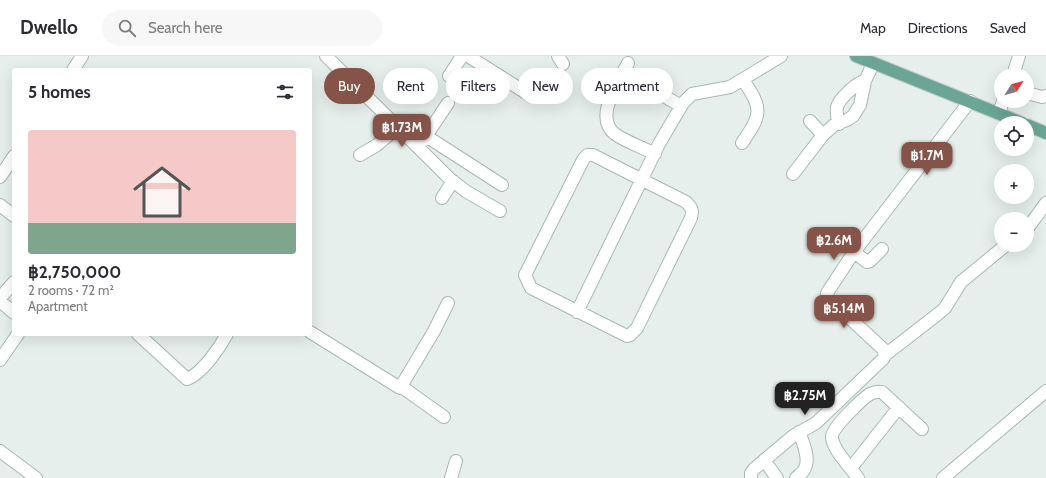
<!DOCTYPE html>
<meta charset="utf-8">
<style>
:root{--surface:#fff;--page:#f7f7f7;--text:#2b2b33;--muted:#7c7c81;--line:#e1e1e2;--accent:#855347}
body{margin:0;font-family:Cabin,sans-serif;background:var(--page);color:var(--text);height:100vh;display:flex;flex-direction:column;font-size:15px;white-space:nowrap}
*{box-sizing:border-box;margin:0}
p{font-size:13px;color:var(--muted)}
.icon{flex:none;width:22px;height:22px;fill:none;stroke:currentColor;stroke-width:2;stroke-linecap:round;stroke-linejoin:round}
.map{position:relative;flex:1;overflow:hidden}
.drawer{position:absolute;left:12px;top:12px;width:300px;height:268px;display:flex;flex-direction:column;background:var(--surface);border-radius:4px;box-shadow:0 4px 16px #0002}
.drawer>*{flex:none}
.hud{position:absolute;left:324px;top:12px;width:380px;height:36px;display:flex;gap:8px}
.needle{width:26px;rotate:53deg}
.fabs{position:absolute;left:994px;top:12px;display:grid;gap:8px}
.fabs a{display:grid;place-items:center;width:40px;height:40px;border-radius:50%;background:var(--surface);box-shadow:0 4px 16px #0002;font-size:20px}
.price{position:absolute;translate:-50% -34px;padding:0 9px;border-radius:8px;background:var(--accent);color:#fff;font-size:13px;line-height:26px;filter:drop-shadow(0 1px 2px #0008)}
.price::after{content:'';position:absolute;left:50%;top:24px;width:12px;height:9px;margin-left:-6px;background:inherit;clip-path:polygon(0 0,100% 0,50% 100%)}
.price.current{background:#222;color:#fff}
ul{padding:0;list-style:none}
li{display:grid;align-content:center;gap:8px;height:212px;padding:0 16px}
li+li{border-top:1px solid var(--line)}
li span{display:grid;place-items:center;height:124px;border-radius:4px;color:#555}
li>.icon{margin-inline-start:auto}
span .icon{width:72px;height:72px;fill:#fffc;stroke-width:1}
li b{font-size:17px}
h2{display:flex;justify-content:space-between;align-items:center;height:48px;padding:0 16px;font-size:17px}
.tag{padding:0 14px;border-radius:18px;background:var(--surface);box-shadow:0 4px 16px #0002;font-size:14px;line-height:36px}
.tag.current{background:var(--accent);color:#fff}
header{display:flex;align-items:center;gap:24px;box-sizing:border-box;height:56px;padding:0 20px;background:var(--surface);border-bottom:1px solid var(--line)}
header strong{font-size:19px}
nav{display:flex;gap:22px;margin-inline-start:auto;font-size:14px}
.search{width:280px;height:36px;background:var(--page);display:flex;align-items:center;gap:10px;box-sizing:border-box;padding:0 14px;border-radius:22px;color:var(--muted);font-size:15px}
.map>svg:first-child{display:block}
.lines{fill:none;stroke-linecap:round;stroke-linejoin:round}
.minor-casing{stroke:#a8b8b2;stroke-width:14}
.major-casing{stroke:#c2cac8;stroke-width:14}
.minor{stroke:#fff;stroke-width:12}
.major{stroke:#6aa596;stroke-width:12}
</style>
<header>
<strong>Dwello</strong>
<div class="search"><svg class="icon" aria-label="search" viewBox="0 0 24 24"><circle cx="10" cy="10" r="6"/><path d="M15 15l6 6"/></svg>Search here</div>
<nav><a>Map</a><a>Directions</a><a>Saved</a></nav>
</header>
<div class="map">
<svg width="1046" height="422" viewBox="0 0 1046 422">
<rect width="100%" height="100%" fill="#e6efeb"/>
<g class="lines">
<defs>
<path id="minor" d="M326 0 450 123 467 136 500 155
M468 0 531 40
M558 0 563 8
M628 7C619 26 593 61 615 78 626 86 642 91 655 98
M73 14 82 0
M1013 19 1019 0
M449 20 462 0
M1027 37 1042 41 1046 40
M664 40 681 50
M999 57 1003 45
M810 65 823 79
M839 68C837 62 836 57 837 51 839 43 857 26 865 25
M426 80 448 47
M742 87C762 58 763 53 743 24
M418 91 426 80 502 129
M360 99 377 89 398 71
M587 99H593L686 146C692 152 693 154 691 162L637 272 630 279 627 280 531 232 525 219 583 104Z
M793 118 823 79 834 69 847 64 853 60 860 49 865 25 873 8
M0 121 14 100
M442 142 453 125
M0 149 14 160
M1027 173 1046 147
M854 196 867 206 870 205 882 193
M0 242 14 226
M0 245 14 257
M577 256 659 88 683 47 692 38 730 31 781 0
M310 276 400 332 434 275 448 247
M138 278 187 323C202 318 220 291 227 278
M885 299 883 293 828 242 827 237 854 196 970 45
M0 304 18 278
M402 331 444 361
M0 395 36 422
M764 404 777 422
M851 412 899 351
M451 422 456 405
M751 422V417L754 413 793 380 816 367 883 303 885 299 938 258 945 252 961 226 1006 189
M796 422C799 419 804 416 805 412 810 402 803 386 799 376
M858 422C851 412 831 392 832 380 833 371 862 343 870 338 874 336 877 335 882 336L922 373
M943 422 1046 335"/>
<path id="major" d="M856 0 1022 67
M1027 69 1046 77"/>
</defs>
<use href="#minor" class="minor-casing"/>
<use href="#major" class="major-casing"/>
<use href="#minor" class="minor"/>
<use href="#major" class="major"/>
</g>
</svg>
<div class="fabs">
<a><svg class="needle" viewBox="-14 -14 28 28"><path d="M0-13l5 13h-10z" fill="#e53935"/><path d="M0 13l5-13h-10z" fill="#7c7c81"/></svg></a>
<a><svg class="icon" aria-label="locate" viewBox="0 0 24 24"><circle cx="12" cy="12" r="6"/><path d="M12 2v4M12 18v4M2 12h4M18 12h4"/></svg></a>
<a>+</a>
<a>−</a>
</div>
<b class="price" style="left:402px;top:92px">฿1.73M</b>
<b class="price" style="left:927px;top:120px">฿1.7M</b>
<b class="price" style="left:834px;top:205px">฿2.6M</b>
<b class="price" style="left:844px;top:273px">฿5.14M</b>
<b class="price current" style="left:805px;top:360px">฿2.75M</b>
<div class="hud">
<a class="tag current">Buy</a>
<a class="tag">Rent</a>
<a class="tag">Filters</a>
<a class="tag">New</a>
<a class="tag">Apartment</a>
</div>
<section class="drawer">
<h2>5 homes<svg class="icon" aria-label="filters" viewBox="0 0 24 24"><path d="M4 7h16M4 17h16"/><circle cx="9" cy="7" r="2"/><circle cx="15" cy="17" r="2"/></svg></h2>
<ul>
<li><span style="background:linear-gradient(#f6c9c9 75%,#7fa58c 0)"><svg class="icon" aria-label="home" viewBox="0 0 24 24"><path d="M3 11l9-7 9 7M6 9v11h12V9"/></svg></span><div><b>฿2,750,000</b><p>2 rooms · 72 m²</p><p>Apartment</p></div></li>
</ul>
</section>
</div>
